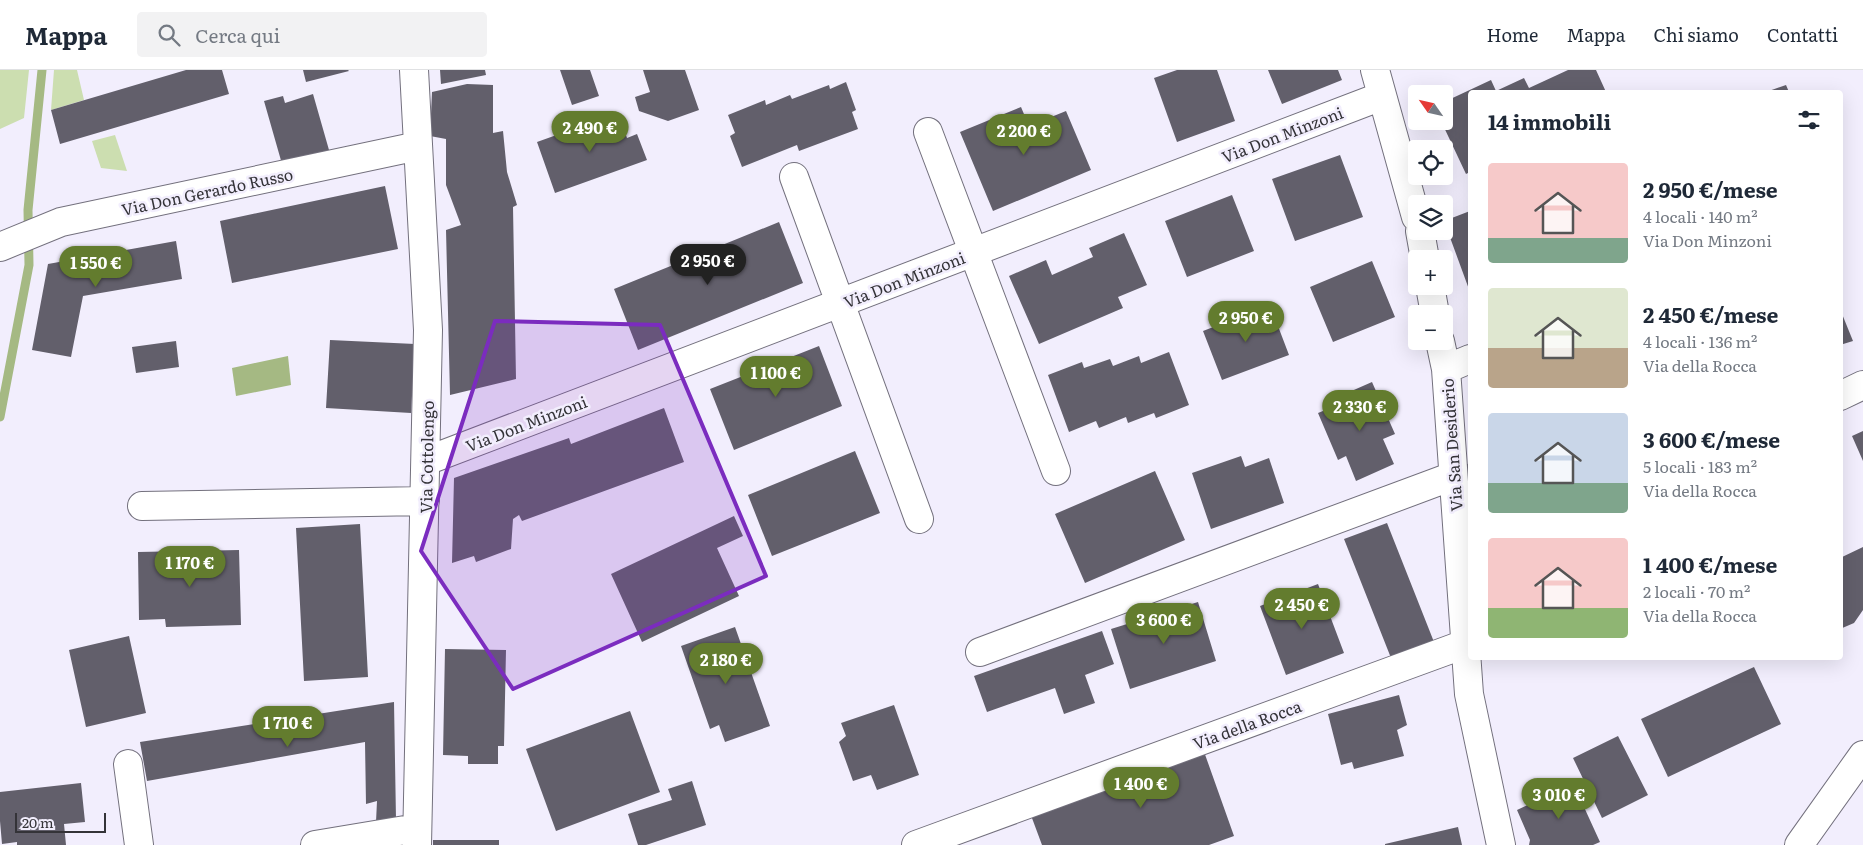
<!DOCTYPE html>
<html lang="it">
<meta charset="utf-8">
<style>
:root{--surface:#fff;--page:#f2f2f3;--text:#1f2937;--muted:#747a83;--line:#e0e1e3;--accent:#637c2e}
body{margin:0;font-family:Literata,serif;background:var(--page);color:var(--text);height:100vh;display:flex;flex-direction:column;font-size:19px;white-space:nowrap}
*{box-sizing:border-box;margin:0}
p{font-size:16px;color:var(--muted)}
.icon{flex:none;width:28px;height:28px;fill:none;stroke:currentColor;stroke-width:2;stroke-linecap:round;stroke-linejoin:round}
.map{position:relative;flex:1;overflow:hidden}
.side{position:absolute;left:1468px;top:20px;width:375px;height:570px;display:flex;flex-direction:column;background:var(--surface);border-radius:5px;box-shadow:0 5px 20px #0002}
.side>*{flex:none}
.needle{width:32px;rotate:304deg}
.tools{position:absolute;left:1408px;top:15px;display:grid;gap:10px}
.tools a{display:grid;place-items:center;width:45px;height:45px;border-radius:5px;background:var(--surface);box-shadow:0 5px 20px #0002;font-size:25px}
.scale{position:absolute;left:15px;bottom:12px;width:91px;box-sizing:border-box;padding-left:5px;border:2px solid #343338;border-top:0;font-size:14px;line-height:18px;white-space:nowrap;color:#343338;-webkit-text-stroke:4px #f2eefd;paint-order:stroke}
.price{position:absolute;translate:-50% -42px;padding:0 11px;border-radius:18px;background:var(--accent);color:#fff;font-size:16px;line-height:32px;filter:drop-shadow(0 1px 2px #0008)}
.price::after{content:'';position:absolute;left:50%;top:30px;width:15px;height:11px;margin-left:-8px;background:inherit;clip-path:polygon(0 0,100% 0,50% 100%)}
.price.on{background:#222;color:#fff}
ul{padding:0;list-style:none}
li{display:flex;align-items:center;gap:15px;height:125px;padding:0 20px}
li span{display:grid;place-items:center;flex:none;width:140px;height:100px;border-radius:5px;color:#555}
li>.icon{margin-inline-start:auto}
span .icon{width:60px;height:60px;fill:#fffc;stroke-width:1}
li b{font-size:21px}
h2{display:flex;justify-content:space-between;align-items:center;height:60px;padding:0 20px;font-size:21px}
header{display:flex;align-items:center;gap:30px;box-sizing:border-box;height:70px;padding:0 25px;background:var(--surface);border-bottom:1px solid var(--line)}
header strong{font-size:24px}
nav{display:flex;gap:28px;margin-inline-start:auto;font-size:18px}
.search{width:350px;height:45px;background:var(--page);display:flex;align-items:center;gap:12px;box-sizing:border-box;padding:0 18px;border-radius:5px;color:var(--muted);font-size:19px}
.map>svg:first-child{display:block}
.green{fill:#ccdeb0}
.water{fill:#a5b983}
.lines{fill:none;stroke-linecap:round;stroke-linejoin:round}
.stream{stroke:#a5b983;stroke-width:9}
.building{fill:#625f6b}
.minor-casing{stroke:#73707d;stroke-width:30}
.tertiary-casing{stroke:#73707d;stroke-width:30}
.minor{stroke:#fff;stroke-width:28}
.tertiary{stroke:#fff;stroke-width:28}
.marked{fill:#7b2cbf;fill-opacity:0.2;stroke:#7b2cbf;stroke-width:4;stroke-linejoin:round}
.labels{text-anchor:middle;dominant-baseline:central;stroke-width:5;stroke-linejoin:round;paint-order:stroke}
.street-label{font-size:16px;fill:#343338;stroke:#f2eefd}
</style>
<header>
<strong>Mappa</strong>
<div class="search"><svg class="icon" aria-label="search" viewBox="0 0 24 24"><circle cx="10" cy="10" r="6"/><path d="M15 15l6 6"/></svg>Cerca qui</div>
<nav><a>Home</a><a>Mappa</a><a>Chi siamo</a><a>Contatti</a></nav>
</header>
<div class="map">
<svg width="1863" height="775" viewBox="0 0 1863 775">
<rect width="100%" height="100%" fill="#f2eefd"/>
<path class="green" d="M0 0H29L24 48 0 59Z
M54 0H77L84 30 51 40Z
M115 65 127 101 101 98 92 71Z"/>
<path class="water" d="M288 286 291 315 236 326 232 298Z"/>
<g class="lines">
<path class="stream" d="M0 347 29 195 28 140 42 0"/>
</g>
<path class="building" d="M186 0H222L229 24 60 74 51 40Z
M303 0H348L349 1 306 12Z
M440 0H485L486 5 441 14Z
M560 0H590L599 26 572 35Z
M643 0H685L699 40 668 51 639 41 635 27 650 22Z
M1177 0H1217L1235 51 1177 72 1154 8Z
M1268 0H1338L1342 10 1282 34Z
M1568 0H1596L1606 22H1470V102L1466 104 1441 51H1444V32L1491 10 1496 21 1524 8 1529 18Z
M846 12 856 40 852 42 858 59 799 81 797 75 742 97 730 66 735 63 728 45 765 30 766 35 790 25 792 29 829 15 830 19Z
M467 14 493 15V63L503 61 507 102 517 135 513 137 516 309 450 325 446 160 461 155 446 115V69L430 66 432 22Z
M1786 15 1789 22H1766Z
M313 24 329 80 282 94 264 31 283 26 285 33Z
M1021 37 1029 56 1066 41 1091 100 993 141 960 62Z
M618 43 627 68 637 64 647 90 555 123 537 72Z
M1340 85 1363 147 1295 171 1272 109Z
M385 116 398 179 232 213 220 151Z
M1232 125 1254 181 1187 207 1165 151Z
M1470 141V222L1444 151Z
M779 152 803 213 638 280 614 219Z
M1124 163 1147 215 1118 227 1123 238 1039 274 1009 206 1046 190 1052 205 1093 187 1089 178Z
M176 171 182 209 83 226 71 287 32 280 48 194Z
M1372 191 1395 247 1333 272 1310 217Z
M1270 235 1289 285 1222 310 1203 261Z
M1840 239 1853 271 1840 275Z
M330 270 415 274 411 343 326 338Z
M176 271 179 297 136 303 132 277Z
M819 276 842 336 734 380 710 319Z
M1169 282 1189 335 1156 348 1154 343 1128 353 1126 347 1099 358 1096 351 1069 362 1048 305 1082 292 1084 298 1110 289 1113 296 1139 286 1141 293Z
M1372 312 1395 364 1383 369 1394 394 1356 411 1346 386 1338 390 1318 343 1350 330 1347 323Z
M664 338 684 392 522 451 519 445 513 449 511 479 476 492 474 486 452 493 454 408 569 368 571 374Z
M1863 361V391L1852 366Z
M855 381 880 443 772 486 748 425Z
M1241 386 1245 397 1269 388 1284 433 1211 459 1192 403Z
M1470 393V412L1463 396Z
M1155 401 1185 470 1085 513 1055 444Z
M734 446 743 466 717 478 739 526 642 572 611 504Z
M1387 453 1434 572 1391 588 1344 469Z
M360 454 368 607 304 611 296 458Z
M1863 477V540L1854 553 1840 559V488Z
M239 480 241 555 166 557 165 549 139 550 138 482Z
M1318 514 1344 583 1286 605 1260 536Z
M1198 532 1216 591 1130 619 1111 559Z
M735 557 770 656 725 672 719 655 710 659 681 576Z
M1102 561 1114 594 1085 605 1095 633 1064 644 1055 618 987 642 974 606Z
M129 566 146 643 86 657 69 580Z
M445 579 506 580 504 676H498V694H468V686L443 685Z
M1754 597 1781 654 1668 707 1641 649Z
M1399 625 1407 655 1397 660 1404 686 1354 699 1352 692 1341 695 1328 644Z
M394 632 396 750 376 752 377 731 366 734 365 672 147 711 140 672Z
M894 635 919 705 877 720 871 705 853 711 839 672 846 666 841 653Z
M630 641 660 722 556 761 526 679Z
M1618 666 1648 725 1602 748 1573 688Z
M1202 676 1234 766 1209 775H1042L1029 740Z
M692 711 706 755 646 775H638L628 744 672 730 668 719Z
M81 713 85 752 64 754 66 775H17V772L2 774 0 751V722Z
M1573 713 1600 772 1593 775H1529L1530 770 1517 740Z
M1458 757 1462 775H1385V774Z
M433 770H499V775H433Z"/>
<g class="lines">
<defs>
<path id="minor" d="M414 0 428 260 417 775
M1375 0 1416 147
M928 62 1056 401
M794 107 919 449
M1420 161 1425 189
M0 177 61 152 418 76
M1430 216 1435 244
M1440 271 1446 299 1469 624 1501 775
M1446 299 1470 289
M1840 326 1863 315
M426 391 1382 26
M142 436 425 431
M980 582 1453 406
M128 694 139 775
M315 775 417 758
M916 775 1465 574"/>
<path id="tertiary" d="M1799 775 1863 685"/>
</defs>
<use href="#minor" class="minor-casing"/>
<use href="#tertiary" class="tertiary-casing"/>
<use href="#minor" class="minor"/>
<use href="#tertiary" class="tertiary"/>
</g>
<path class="marked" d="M495 251 660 255 766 506 513 619 421 481Z"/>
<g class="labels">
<g class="street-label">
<text transform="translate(1282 64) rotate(-21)">Via Don Minzoni</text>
<text transform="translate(207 121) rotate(-12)">Via Don Gerardo Russo</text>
<text transform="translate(904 209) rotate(-21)">Via Don Minzoni</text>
<text transform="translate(526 353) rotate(-21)">Via Don Minzoni</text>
<text transform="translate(1451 375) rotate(-94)">Via San Desiderio</text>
<text transform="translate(426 387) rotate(-89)">Via Cottolengo</text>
<text transform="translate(1247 654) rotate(-20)">Via della Rocca</text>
</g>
</g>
</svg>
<div class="tools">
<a><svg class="needle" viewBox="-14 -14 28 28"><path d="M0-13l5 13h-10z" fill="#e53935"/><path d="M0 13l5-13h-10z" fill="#747a83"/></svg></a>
<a><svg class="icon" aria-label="locate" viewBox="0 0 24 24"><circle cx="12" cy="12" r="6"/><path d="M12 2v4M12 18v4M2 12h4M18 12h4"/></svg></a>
<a><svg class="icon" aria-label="layers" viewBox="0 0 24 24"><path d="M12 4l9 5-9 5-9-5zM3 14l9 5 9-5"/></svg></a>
<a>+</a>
<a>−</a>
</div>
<div class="scale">20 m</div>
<b class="price" style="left:590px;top:83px">2 490 €</b>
<b class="price" style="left:1024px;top:86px">2 200 €</b>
<b class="price on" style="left:708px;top:216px">2 950 €</b>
<b class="price" style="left:96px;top:218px">1 550 €</b>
<b class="price" style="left:1246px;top:273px">2 950 €</b>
<b class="price" style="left:776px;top:328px">1 100 €</b>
<b class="price" style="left:1360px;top:362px">2 330 €</b>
<b class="price" style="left:190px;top:518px">1 170 €</b>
<b class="price" style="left:1302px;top:560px">2 450 €</b>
<b class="price" style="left:1164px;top:575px">3 600 €</b>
<b class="price" style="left:726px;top:615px">2 180 €</b>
<b class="price" style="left:288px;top:678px">1 710 €</b>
<b class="price" style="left:1141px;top:739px">1 400 €</b>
<b class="price" style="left:1559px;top:750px">3 010 €</b>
<section class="side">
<h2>14 immobili<svg class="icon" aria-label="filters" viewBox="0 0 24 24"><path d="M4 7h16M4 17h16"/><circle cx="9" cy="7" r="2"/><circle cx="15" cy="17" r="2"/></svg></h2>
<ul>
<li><span style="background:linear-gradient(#f6c9c9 75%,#7fa58c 0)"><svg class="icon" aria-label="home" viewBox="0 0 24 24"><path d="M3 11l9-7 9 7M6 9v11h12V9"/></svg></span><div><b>2 950 €/mese</b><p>4 locali · 140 m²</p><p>Via Don Minzoni</p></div></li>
<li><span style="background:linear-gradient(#dfe7d0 60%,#b9a48a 0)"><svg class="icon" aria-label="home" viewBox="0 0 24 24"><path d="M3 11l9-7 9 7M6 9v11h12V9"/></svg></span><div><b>2 450 €/mese</b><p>4 locali · 136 m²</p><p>Via della Rocca</p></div></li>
<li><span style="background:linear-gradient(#c9d6e8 70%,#7fa58c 0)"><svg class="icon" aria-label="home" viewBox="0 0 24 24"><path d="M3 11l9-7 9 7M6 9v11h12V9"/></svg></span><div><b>3 600 €/mese</b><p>5 locali · 183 m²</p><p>Via della Rocca</p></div></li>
<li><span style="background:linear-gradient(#f6c9c9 70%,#8fb573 0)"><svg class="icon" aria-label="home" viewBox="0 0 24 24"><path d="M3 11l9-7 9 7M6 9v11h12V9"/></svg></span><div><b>1 400 €/mese</b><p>2 locali · 70 m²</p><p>Via della Rocca</p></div></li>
</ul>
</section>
</div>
